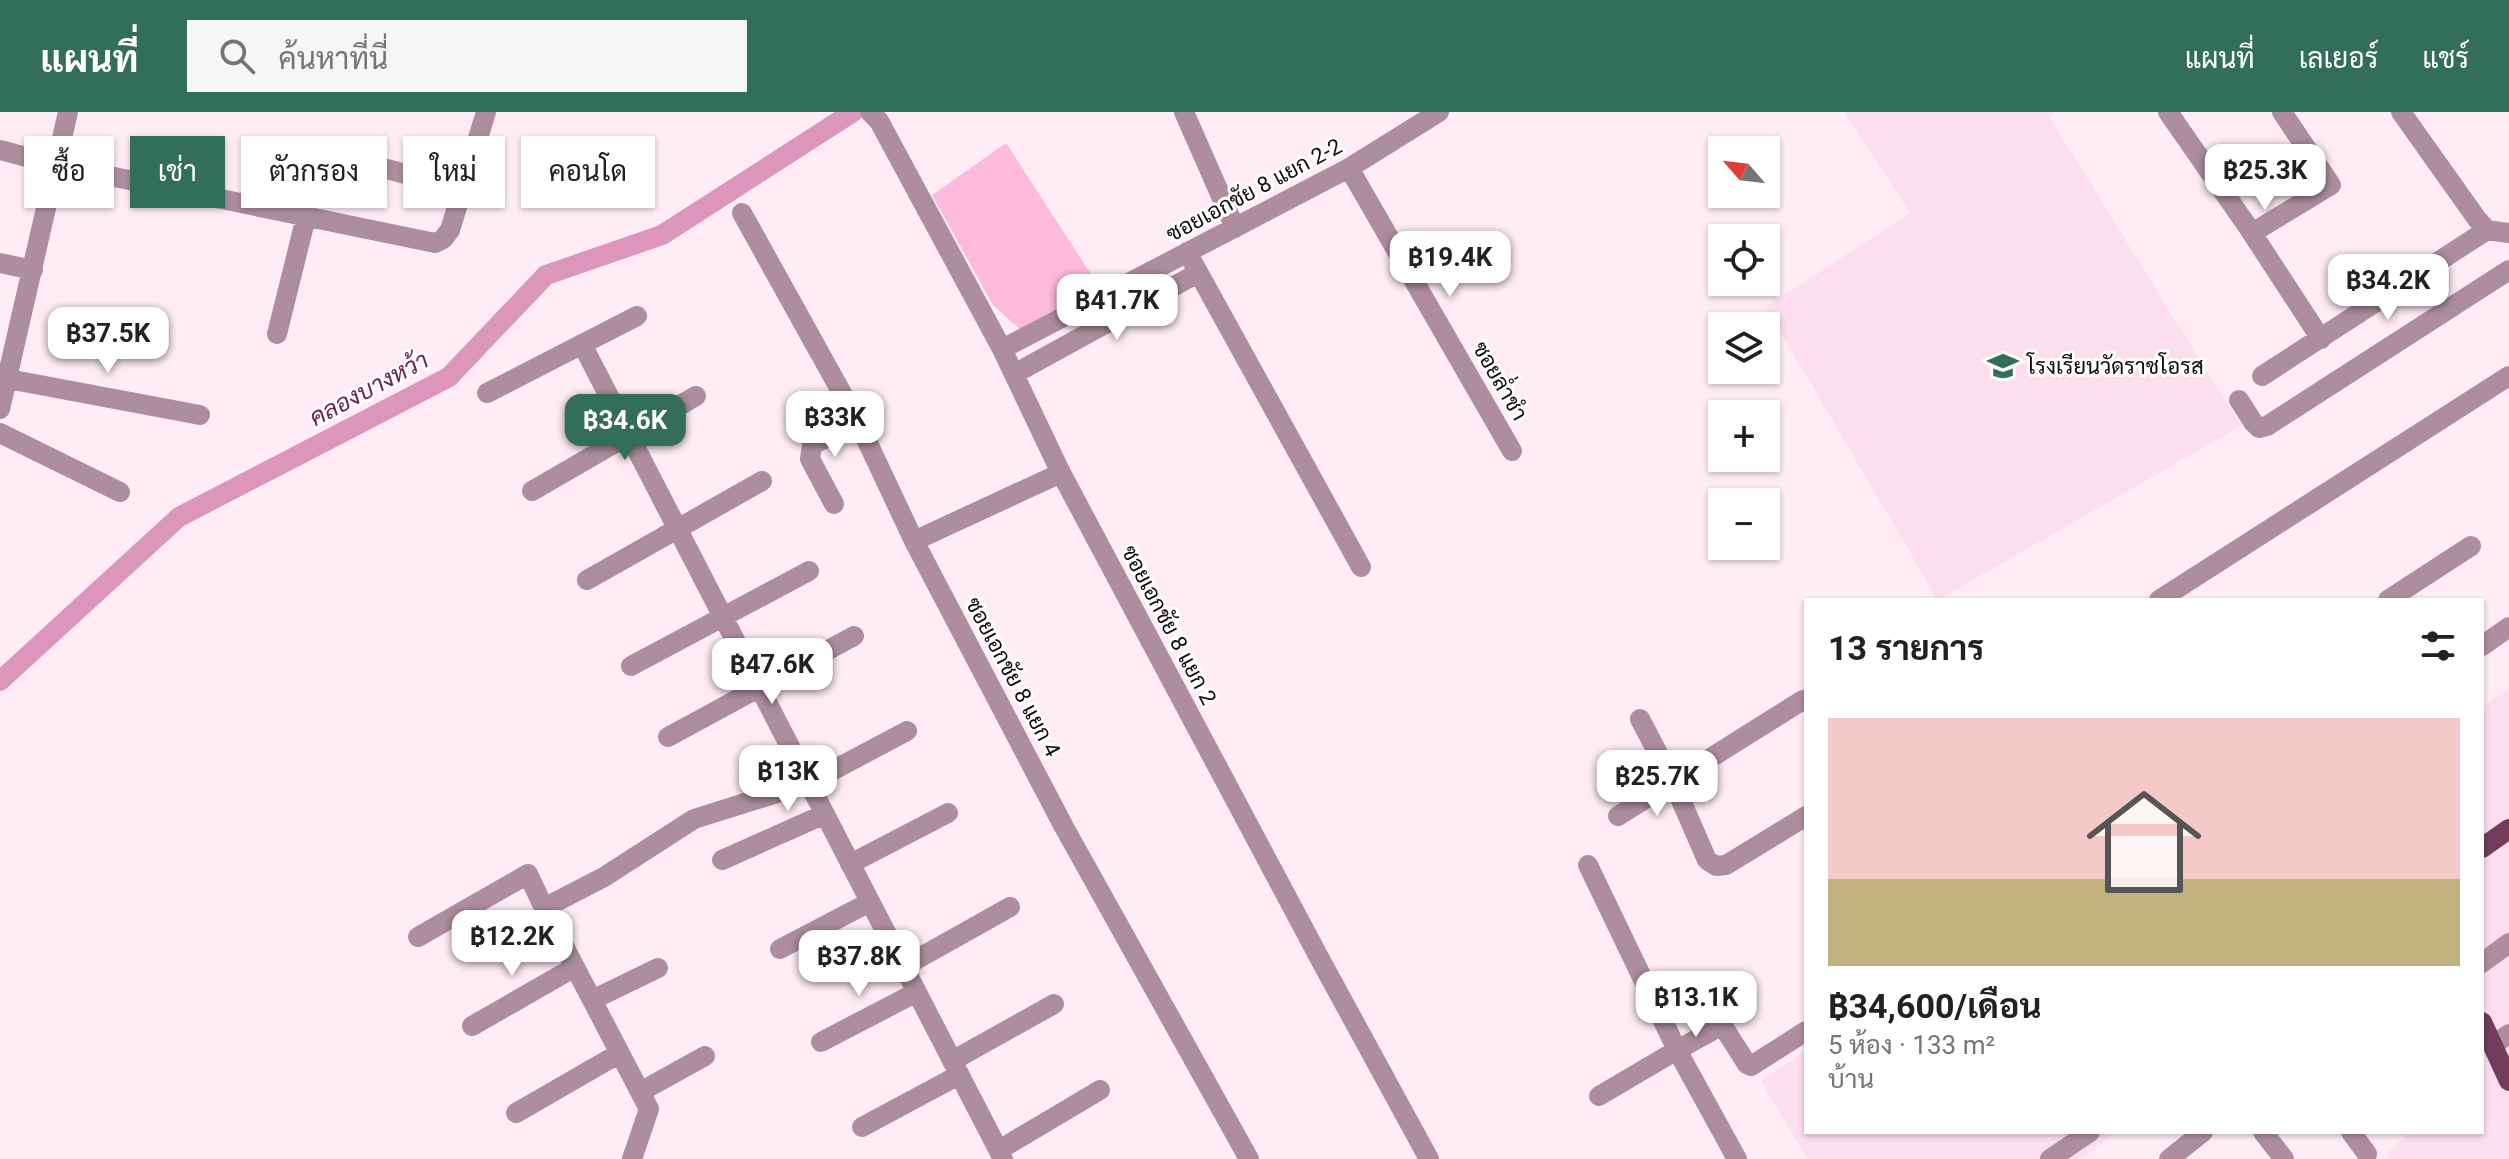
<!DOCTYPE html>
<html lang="th">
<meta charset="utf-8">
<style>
:root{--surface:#fff;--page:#f6f6f6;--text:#202124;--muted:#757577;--accent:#336e58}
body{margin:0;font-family:Roboto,Sarabun,sans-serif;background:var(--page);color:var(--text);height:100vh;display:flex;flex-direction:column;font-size:30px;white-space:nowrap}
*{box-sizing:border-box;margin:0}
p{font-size:26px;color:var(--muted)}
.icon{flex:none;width:44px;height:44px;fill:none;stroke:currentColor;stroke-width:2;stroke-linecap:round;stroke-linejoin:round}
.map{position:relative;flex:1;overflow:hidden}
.sheet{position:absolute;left:1804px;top:486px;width:680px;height:536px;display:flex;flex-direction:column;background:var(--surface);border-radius:0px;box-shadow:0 2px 6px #0004}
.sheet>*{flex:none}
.hud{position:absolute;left:24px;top:24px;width:760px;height:72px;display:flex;gap:16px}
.needle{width:52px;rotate:298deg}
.fabs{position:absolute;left:1708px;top:24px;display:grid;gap:16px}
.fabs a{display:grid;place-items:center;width:72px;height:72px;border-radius:0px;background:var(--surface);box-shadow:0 2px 6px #0004;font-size:40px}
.price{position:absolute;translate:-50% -68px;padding:0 18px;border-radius:16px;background:#fff;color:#222;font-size:26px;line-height:52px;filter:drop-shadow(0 2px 4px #0008)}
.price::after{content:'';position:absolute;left:50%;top:48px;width:24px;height:18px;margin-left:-12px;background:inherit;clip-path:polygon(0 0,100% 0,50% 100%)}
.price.selected{background:var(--accent);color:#fff}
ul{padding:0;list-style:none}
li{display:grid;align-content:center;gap:16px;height:424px;padding:0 24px}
li span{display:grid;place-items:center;height:248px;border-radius:0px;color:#555}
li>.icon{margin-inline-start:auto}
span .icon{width:144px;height:144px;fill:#fffc;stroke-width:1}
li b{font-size:34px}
h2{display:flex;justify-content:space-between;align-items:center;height:96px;padding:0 24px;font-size:34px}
.pill{padding:0 28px;border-radius:0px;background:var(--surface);box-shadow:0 2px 6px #0004;font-size:28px;line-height:72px}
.pill.selected{background:var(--accent);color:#fff}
header{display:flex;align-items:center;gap:48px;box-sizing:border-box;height:112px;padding:0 40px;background:var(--accent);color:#fff}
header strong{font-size:38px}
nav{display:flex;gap:44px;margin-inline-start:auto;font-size:28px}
.search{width:560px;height:72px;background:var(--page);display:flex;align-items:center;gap:20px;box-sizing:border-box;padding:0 28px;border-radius:0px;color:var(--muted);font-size:30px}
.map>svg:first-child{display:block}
.built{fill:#fddeed}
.green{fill:#fdbadd}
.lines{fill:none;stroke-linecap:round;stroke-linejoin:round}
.canal{stroke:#dc95bb;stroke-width:20}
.minor{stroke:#ae8e9e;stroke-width:20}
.major{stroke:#713d5a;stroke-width:20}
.labels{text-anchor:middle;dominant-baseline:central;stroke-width:6;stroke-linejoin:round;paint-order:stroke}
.street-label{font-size:22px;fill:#10090d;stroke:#fff}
.poi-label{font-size:22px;fill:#10090d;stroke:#fff;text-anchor:start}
.water-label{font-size:24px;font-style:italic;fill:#722053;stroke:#fff}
</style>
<header>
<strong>แผนที่</strong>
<div class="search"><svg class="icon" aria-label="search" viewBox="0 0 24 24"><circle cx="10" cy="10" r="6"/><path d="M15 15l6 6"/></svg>ค้นหาที่นี่</div>
<nav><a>แผนที่</a><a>เลเยอร์</a><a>แชร์</a></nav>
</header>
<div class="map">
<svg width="2509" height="1047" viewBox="0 0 2509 1047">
<rect width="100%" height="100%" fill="#ffecf5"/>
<path class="built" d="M1845 0H2054L2049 5 2241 314 1938 488 1766 195 1910 101Z
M2509 575V1047H2389L2386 1042 2410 1020H2482V596Z
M1806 939V1020H2117L2079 1047H1808L1761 969Z"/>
<path class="green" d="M1006 31 1103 181 1022 219 993 193 932 83Z"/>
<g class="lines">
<path class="canal" d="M0 569 179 405 449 265 546 163 662 123 853 0"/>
<path class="minor" d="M870 0 879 9 1002 237 1061 361 1321 849 1429 1047
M1184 0 1235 116
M2168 0 2248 115 2321 227
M2401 0 2477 107 2487 118 2509 121
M0 38 56 53 435 131 443 127 450 118 486 0
M353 48 462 77
M1349 56 1512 339
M742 101 858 310 914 429 1064 715 1249 1047
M2252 121 2331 73 2282 0
M1187 140 1361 455
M0 151 33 158
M277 222 306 105
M582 232 1003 1047
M1002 237 1349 56 1439 0
M1014 262 1198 161
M2262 264 2487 118
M8 267 200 303
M487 281 637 204
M2239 288 2253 310 2259 316 2267 314 2509 158
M0 297 68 0
M0 321 120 380
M532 379 696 284
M834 392 810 347 812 333 858 310
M914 429 1061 361
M587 468 762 369
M2159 488 2509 264
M2388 488 2471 434
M2482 534 2509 515
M631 554 809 459
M1640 607 1673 670 1707 748 1716 754 1726 753 1806 704
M668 625 854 524
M1618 704 1803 588
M722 748 825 702
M850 752 948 701
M1588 753 1677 938 1719 915 1724 916 1747 952 1751 954 1806 919
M418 825 528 762 544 796
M780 837 870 790
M2482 851 2509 831
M903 855 1010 795
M592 888 658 856
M472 914 575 855
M821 930 917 880
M2494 932 2509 922
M952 949 1054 892
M640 980 705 944
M1599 984 1677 938 1737 1047
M516 1001 620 941
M862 1015 959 963
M2263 1020 2284 1047
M2351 1020 2367 1042
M999 1038 1100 978
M632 1047 649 997 544 796 604 765 694 707 809 671 907 619
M2050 1047 2090 1020
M2169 1047 2203 1020"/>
<path class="major" d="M2482 736 2509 717
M2482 910 2509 969"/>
</g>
<defs>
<symbol id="school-bare" viewBox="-9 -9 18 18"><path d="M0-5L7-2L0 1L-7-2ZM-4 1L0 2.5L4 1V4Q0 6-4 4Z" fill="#336e58" stroke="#fff" stroke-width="2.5" paint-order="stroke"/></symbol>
</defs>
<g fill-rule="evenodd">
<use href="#school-bare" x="1981" y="232" width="44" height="44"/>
</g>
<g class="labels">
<g class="street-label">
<text transform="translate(1254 78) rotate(-28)">ซอยเอกชัย 8 แยก 2-2</text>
<text transform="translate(1500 269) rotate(60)">ซอยล่ำชำ</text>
<text transform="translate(1169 513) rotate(62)">ซอยเอกชัย 8 แยก 2</text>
<text transform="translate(1013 565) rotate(62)">ซอยเอกชัย 8 แยก 4</text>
</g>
<g class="poi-label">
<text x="2027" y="254">โรงเรียนวัดราชโอรส</text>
</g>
<g class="water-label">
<text transform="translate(369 277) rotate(-28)">คลองบางหว้า</text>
</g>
</g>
</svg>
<div class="fabs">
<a><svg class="needle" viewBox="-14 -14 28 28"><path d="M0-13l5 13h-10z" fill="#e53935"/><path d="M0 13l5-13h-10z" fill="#757577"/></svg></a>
<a><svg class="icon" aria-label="locate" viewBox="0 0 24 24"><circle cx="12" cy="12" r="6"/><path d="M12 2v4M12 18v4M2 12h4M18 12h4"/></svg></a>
<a><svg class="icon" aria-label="layers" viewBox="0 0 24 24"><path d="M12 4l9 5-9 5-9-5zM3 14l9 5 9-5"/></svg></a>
<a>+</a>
<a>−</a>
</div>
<b class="price" style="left:2265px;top:100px">฿25.3K</b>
<b class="price" style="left:1450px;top:187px">฿19.4K</b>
<b class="price" style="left:2388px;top:210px">฿34.2K</b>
<b class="price" style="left:1117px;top:230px">฿41.7K</b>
<b class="price" style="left:108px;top:263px">฿37.5K</b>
<b class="price" style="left:835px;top:347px">฿33K</b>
<b class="price selected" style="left:625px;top:350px">฿34.6K</b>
<b class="price" style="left:772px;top:594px">฿47.6K</b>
<b class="price" style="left:788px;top:701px">฿13K</b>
<b class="price" style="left:1657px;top:706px">฿25.7K</b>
<b class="price" style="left:512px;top:866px">฿12.2K</b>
<b class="price" style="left:859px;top:886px">฿37.8K</b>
<b class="price" style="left:1696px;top:927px">฿13.1K</b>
<div class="hud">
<a class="pill">ซื้อ</a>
<a class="pill selected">เช่า</a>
<a class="pill">ตัวกรอง</a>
<a class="pill">ใหม่</a>
<a class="pill">คอนโด</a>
</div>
<section class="sheet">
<h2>13 รายการ<svg class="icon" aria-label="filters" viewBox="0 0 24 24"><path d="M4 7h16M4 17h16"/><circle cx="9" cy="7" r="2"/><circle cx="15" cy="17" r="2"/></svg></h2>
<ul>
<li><span style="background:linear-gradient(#f6c9c9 65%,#c2b280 0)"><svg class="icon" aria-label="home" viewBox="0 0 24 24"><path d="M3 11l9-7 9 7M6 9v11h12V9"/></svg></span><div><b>฿34,600/เดือน</b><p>5 ห้อง · 133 m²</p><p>บ้าน</p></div></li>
</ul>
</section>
</div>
